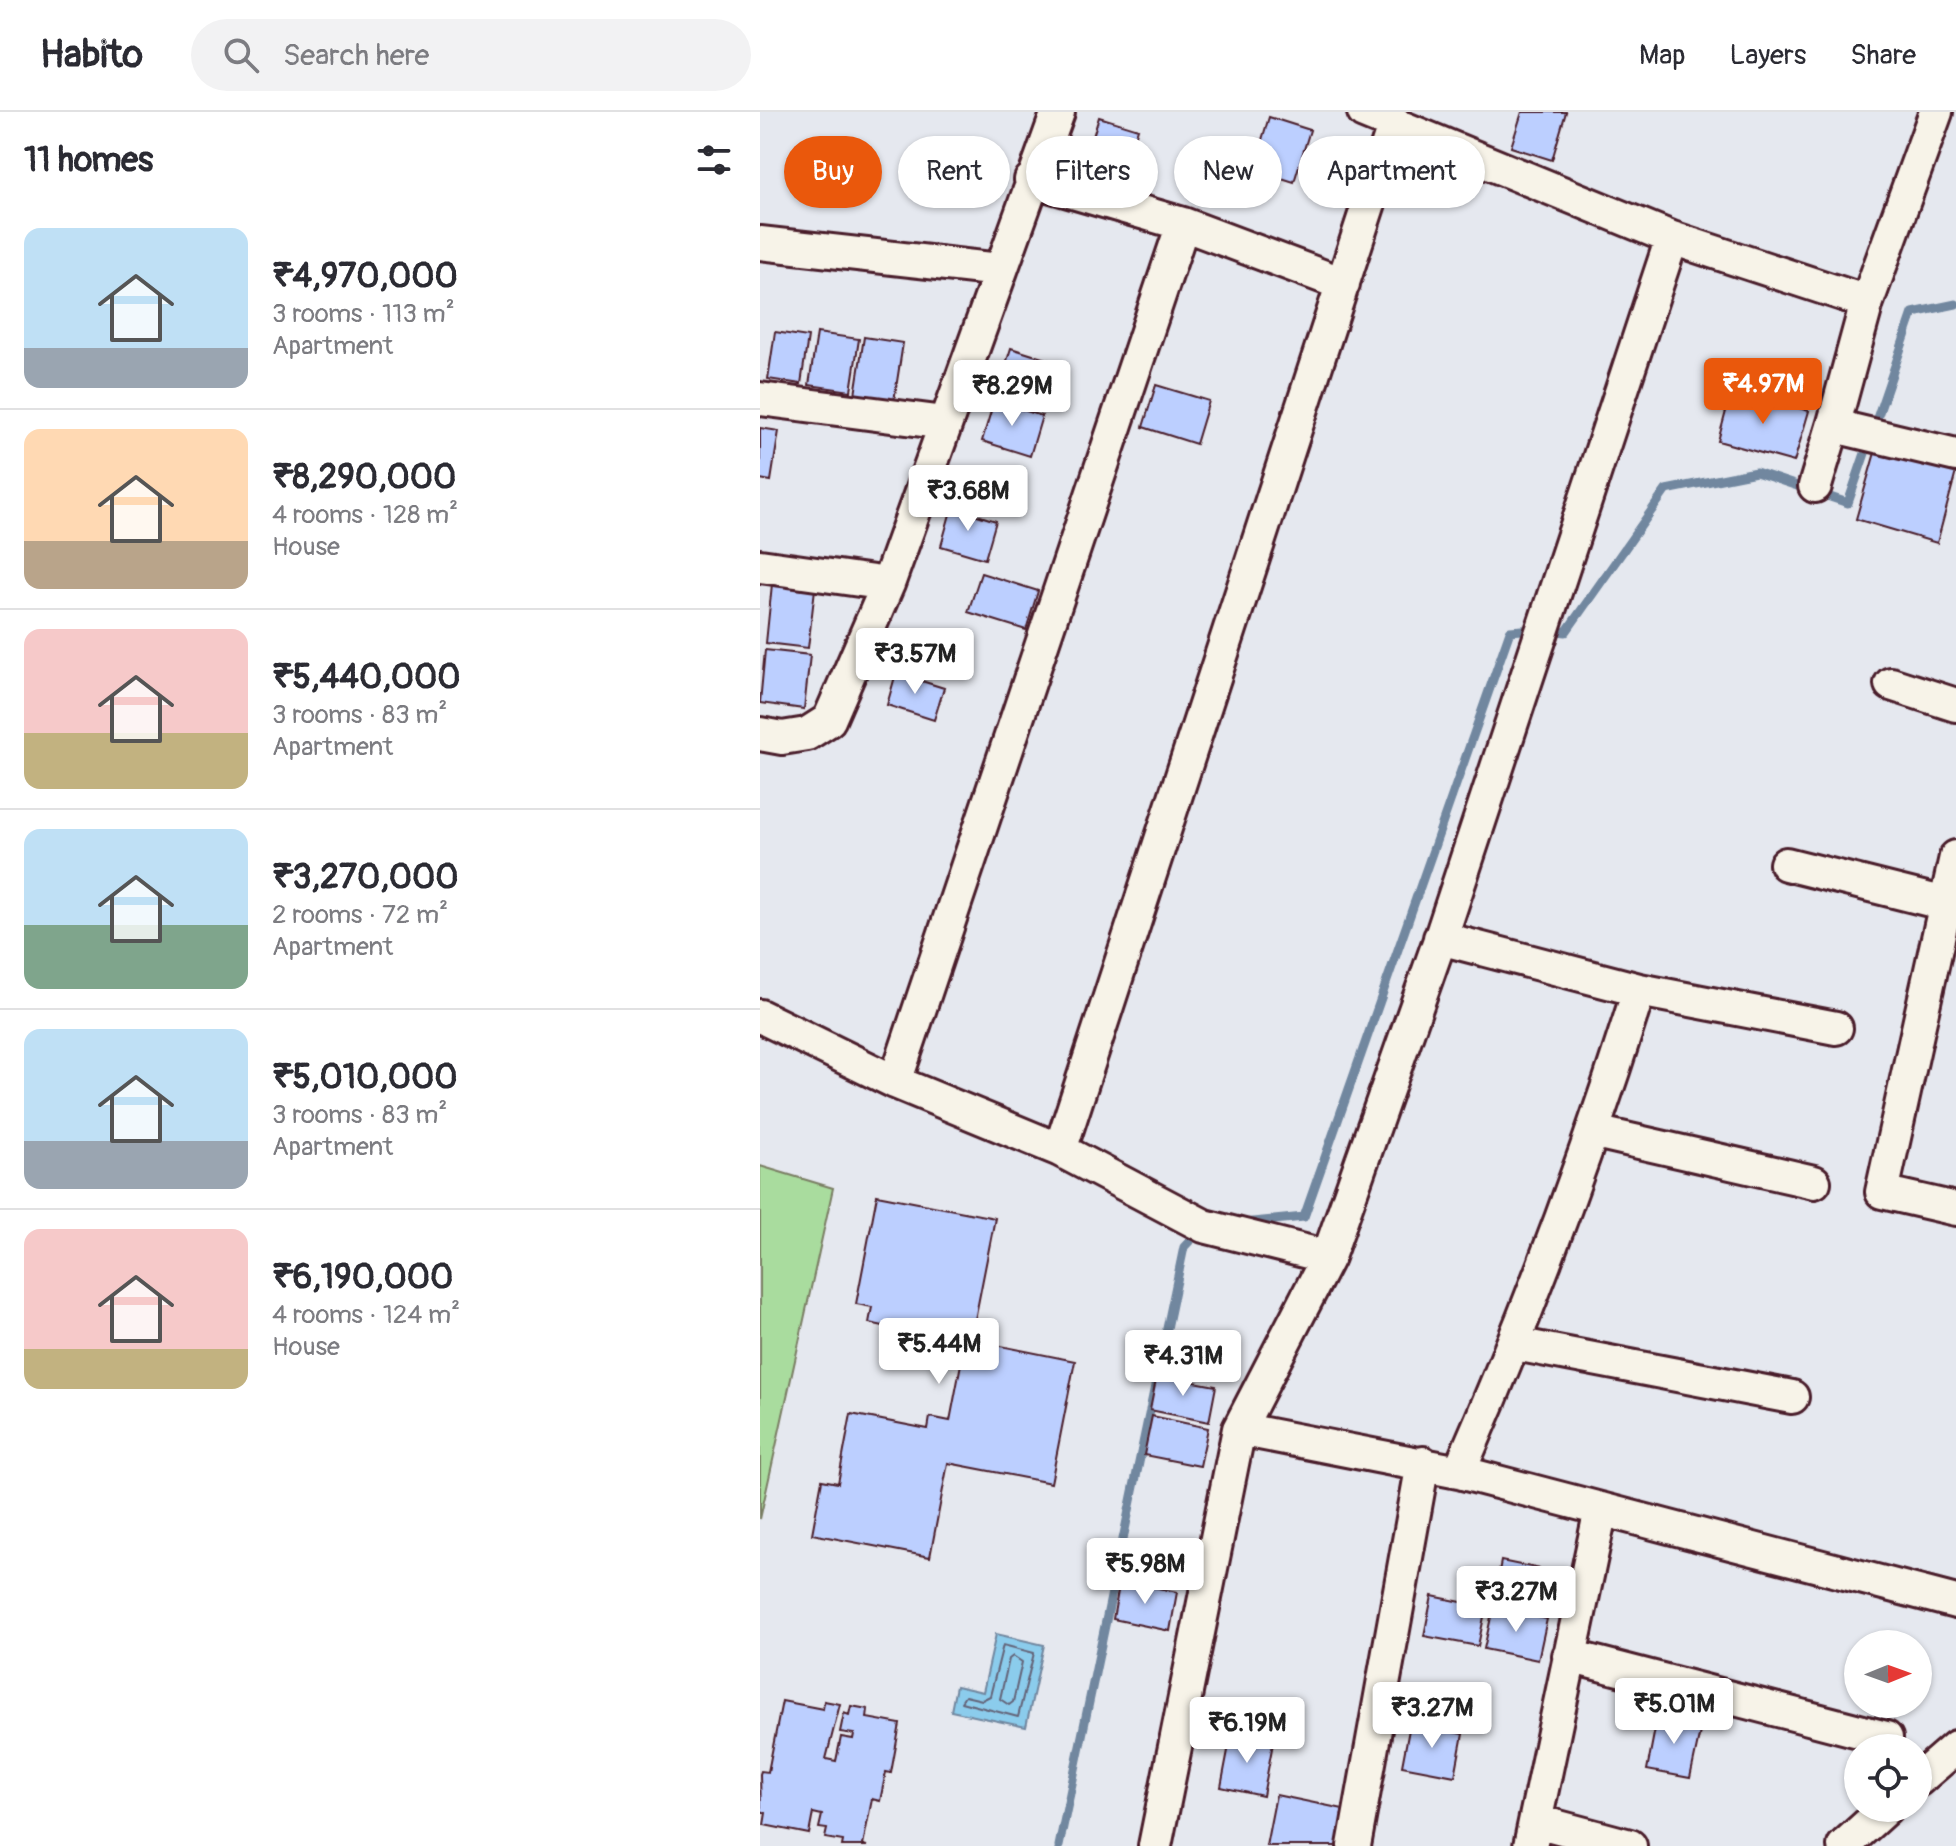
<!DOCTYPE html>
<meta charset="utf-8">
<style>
:root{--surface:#fff;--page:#f2f2f3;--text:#2b2b33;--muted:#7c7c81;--line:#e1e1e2;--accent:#ea580c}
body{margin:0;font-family:Pangolin,sans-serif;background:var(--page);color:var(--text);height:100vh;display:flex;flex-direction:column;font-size:30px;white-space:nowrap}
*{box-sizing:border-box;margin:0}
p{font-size:26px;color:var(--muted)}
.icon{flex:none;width:44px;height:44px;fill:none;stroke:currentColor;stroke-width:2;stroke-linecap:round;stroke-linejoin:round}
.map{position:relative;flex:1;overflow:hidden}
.details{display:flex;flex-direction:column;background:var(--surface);width:760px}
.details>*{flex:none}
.guide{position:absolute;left:24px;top:24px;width:760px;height:72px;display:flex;gap:16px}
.needle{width:52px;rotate:89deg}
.fabs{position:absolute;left:1084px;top:1518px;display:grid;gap:16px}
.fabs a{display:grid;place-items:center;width:88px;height:88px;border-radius:50%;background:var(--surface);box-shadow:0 2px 6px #0004;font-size:40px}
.price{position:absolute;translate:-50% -68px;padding:0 18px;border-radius:8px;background:#fff;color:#222;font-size:26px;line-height:52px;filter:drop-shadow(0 2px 4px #0008)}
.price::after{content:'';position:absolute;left:50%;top:48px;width:24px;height:18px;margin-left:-12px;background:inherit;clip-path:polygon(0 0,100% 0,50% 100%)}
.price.active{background:var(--accent);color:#fff}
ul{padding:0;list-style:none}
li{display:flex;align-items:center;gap:24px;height:200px;padding:0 24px}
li+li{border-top:2px solid var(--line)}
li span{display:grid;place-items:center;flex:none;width:224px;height:160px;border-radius:16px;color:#555}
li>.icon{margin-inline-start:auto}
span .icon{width:96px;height:96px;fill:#fffc;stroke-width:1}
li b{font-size:34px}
h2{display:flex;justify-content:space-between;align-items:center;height:96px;padding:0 24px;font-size:34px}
.pill{padding:0 28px;border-radius:36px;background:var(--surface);box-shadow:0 2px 6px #0004;font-size:28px;line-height:72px}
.pill.active{background:var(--accent);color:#fff}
header{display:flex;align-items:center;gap:48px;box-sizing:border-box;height:112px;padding:0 40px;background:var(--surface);border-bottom:2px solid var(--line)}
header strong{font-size:38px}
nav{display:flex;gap:44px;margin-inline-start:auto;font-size:28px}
.search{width:560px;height:72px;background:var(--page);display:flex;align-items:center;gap:20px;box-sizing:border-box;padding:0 28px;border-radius:44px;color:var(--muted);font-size:30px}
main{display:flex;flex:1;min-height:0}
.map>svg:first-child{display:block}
.green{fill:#a9dc9e;stroke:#7a7e64;stroke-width:2}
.water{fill:#8bccec;stroke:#71879f;stroke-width:2}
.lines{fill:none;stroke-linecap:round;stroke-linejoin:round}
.shore{stroke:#646478;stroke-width:2}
.stream{stroke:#71879f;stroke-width:9}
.building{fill:#bccfff;stroke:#4a1f2b;stroke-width:2}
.minor-casing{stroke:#4a1f2b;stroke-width:38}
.minor{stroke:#f7f3e8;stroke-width:32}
</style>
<header>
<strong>Habito</strong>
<div class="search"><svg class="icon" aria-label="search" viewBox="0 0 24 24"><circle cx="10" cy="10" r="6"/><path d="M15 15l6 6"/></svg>Search here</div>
<nav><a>Map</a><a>Layers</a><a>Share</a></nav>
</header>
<main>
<section class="details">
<h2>11 homes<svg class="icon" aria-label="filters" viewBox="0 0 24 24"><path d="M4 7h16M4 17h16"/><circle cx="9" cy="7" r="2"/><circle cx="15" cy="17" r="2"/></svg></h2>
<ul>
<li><span style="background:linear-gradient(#bfe0f5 75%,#9aa5b1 0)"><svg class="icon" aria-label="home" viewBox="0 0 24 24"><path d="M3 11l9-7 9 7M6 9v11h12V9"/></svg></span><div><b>₹4,970,000</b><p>3 rooms · 113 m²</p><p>Apartment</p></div></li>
<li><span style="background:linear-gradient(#ffd9b3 70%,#b9a48a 0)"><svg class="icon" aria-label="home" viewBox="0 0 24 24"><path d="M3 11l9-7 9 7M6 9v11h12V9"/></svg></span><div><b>₹8,290,000</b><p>4 rooms · 128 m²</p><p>House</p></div></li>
<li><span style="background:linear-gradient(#f6c9c9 65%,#c2b280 0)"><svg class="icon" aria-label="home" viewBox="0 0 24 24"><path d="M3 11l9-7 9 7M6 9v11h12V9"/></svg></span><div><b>₹5,440,000</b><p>3 rooms · 83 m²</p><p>Apartment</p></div></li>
<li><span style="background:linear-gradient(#bfe0f5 60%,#7fa58c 0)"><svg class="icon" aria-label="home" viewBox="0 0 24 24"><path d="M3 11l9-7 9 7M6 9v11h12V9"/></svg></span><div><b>₹3,270,000</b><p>2 rooms · 72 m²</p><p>Apartment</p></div></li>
<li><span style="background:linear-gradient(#bfe0f5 70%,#9aa5b1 0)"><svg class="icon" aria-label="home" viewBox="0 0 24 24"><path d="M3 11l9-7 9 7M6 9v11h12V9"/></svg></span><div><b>₹5,010,000</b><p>3 rooms · 83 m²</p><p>Apartment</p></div></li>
<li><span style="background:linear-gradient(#f6c9c9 75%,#c2b280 0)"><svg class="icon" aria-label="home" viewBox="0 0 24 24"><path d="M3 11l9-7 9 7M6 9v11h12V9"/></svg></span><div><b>₹6,190,000</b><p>4 rooms · 124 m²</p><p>House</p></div></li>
</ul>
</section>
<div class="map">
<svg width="1196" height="1734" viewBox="0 0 1196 1734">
<rect width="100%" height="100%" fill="#e5e8ef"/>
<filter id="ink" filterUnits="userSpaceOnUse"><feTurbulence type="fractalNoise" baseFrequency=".0125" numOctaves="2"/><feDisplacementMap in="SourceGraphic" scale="16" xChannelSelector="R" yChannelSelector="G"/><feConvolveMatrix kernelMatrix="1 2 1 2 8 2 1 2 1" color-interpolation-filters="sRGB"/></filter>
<g filter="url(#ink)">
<path class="green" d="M0 1054 73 1076 0 1407Z"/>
<path class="water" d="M236 1522 284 1533 266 1615 191 1599 196 1574 223 1580Z"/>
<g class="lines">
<path class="shore" d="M243 1533 274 1541 258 1605 201 1590 205 1584 222 1588 230 1584Z
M253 1544 262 1550 253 1590 249 1593 240 1587 249 1547Z"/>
<path class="stream" d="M790 518 806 520 906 378 996 360 1088 391 1153 201 1196 192
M482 1111 544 1105 750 519 775 517
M299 1734 424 1135 440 1118"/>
</g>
<path class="building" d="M762 0H806L792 48 751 35Z
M339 5 378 17 361 69 323 57Z
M509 5 550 18 534 70 493 57Z
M15 220 48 225 41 272 8 267Z
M57 221 99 227 91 279 49 273Z
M104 225 143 231 134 289 95 283Z
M251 236 298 251 286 289 239 274Z
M396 273 449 289 436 332 383 315Z
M972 277 1049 299 1034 350 958 329Z
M234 289 282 304 270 344 222 329Z
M0 316 19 319 11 369 0 367Z
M1116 337 1196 360 1177 431 1096 407Z
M192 395 236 409 225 447 181 434Z
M221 461 278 479 266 518 208 500Z
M12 472 55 477 48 536 6 531Z
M5 538 50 543 44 597 0 591Z
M136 561 184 576 174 608 127 593Z
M117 1083 235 1106 211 1228 315 1249 291 1371 188 1351 170 1445 52 1422 62 1368 78 1371 91 1302 168 1317 170 1305 190 1309 205 1231 109 1211 112 1195 96 1192Z
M397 1263 456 1274 449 1310 390 1298Z
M392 1304 448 1316 440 1354 384 1343Z
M741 1449 795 1460 787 1501 733 1491Z
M360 1468 417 1480 410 1519 353 1507Z
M672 1484 726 1495 718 1534 664 1524Z
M733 1496 787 1507 778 1548 724 1537Z
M22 1589 63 1597 64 1589 80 1592 66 1647 76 1649 81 1625 93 1627 94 1622 80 1620 84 1601 89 1603 91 1594 108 1597 107 1606 140 1612 131 1661 126 1660 120 1689 112 1687 103 1733 107 1734H82L83 1729 65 1726 67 1717 59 1716 62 1703 53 1701 49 1722 4 1713 6 1701 1 1699 0 1662 1 1659 8 1660Z
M898 1601 942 1610 930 1666 887 1658Z
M650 1612 703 1622 695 1664 642 1654Z
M471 1623 513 1631 503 1684 461 1675Z
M516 1683 588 1698 581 1734H506Z"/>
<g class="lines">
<defs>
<path id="minor" d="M604 0 912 126 1107 190 1176 0
M271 68 423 112 583 172
M0 131 240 158
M1107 190 1074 311 1091 318 1196 343
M0 287 185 311
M1055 374 1074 311
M0 454 128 472
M1131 572 1196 593
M0 622 22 626 47 622 69 608 128 472 298 0
M1196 745 1122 1080 1196 1097
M1026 752 1186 792
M680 826 879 878 1076 916
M0 904 135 970 300 1038 444 1114 568 1145 683 819 912 126
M135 970 423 112
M835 1020 1054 1070
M300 1038 635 11
M755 1232 1032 1285
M479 1317 699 1360 1196 1490
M699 1360C768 1202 828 1042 879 878
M809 1544 1126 1626
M1158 1668 1196 1635
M776 1709 870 1734
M395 1734 479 1317 568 1145
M594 1734 663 1351
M770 1734 841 1397
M1084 1734 1126 1696"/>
</defs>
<use href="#minor" class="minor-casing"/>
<use href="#minor" class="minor"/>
</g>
</g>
</svg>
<div class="fabs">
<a><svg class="needle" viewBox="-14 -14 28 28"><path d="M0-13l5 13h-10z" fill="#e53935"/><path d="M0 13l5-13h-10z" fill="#7c7c81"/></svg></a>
<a><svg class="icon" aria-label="locate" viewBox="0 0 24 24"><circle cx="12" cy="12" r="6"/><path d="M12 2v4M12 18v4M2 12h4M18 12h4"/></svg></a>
</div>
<b class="price active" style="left:1003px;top:314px">₹4.97M</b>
<b class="price" style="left:252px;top:316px">₹8.29M</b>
<b class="price" style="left:208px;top:421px">₹3.68M</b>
<b class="price" style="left:155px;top:584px">₹3.57M</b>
<b class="price" style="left:179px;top:1274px">₹5.44M</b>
<b class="price" style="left:423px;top:1286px">₹4.31M</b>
<b class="price" style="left:385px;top:1494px">₹5.98M</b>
<b class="price" style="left:756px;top:1522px">₹3.27M</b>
<b class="price" style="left:914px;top:1634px">₹5.01M</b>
<b class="price" style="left:672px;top:1638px">₹3.27M</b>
<b class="price" style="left:487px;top:1653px">₹6.19M</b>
<div class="guide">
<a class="pill active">Buy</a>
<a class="pill">Rent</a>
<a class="pill">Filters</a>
<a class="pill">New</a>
<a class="pill">Apartment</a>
</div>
</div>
</main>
